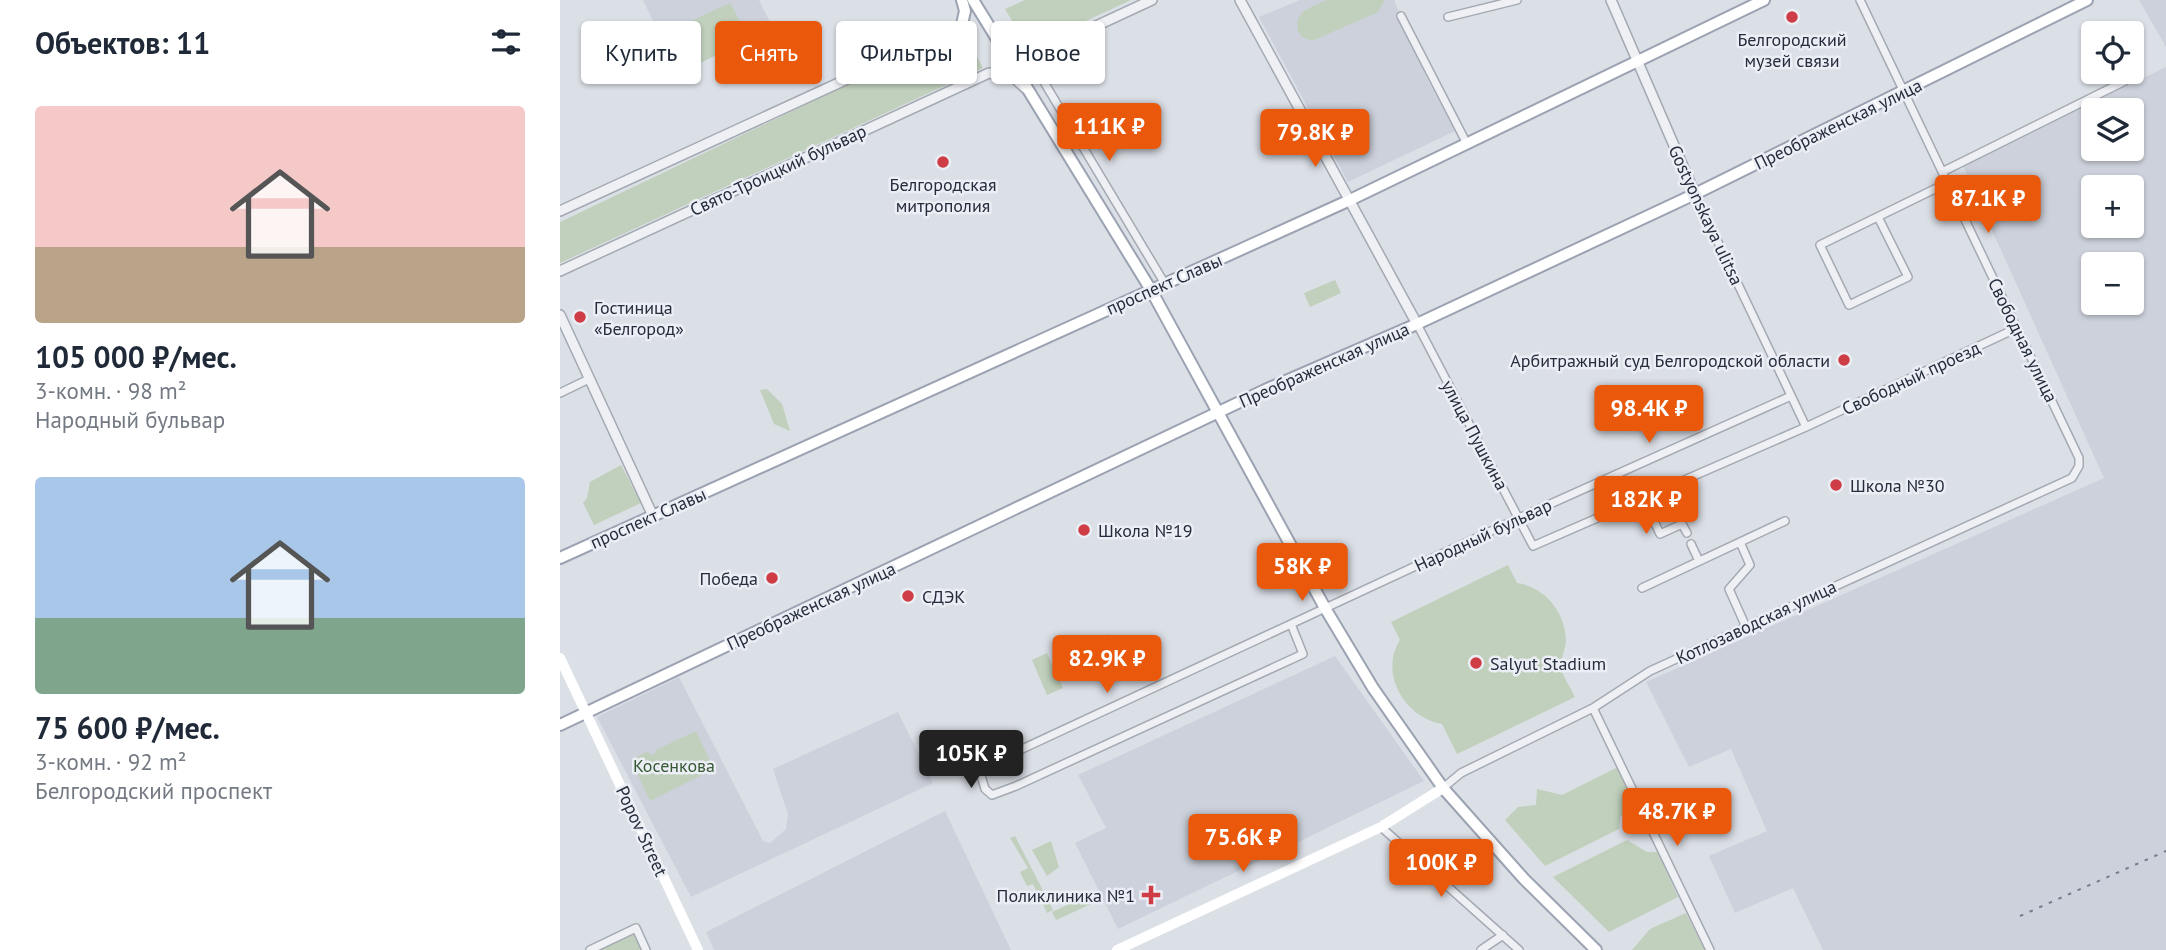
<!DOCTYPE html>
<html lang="ru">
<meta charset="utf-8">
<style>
:root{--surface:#fff;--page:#f2f2f3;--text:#1f2937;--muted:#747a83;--accent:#ea580c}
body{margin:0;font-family:"PT Sans",sans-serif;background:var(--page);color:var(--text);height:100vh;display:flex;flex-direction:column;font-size:26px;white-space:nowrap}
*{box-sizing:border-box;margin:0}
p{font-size:23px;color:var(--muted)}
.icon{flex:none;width:38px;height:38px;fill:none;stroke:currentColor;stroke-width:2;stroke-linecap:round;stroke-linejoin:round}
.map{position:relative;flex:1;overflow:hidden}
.panel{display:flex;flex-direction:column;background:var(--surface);width:560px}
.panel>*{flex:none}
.banner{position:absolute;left:21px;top:21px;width:665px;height:63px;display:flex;gap:14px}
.controls{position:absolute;left:1521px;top:21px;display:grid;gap:14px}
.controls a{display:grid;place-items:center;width:63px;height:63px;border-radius:7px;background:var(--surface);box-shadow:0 2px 5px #0004;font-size:35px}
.price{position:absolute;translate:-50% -60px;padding:0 16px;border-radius:7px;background:var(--accent);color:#fff;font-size:23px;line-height:46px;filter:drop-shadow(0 2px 4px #0008)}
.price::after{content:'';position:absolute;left:50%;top:42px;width:21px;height:16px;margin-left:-10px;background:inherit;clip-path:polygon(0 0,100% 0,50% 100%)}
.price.on{background:#222;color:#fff}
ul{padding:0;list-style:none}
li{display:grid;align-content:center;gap:14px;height:371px;padding:0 35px}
li span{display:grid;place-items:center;height:217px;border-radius:7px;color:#555}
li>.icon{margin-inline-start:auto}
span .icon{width:126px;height:126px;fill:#fffc;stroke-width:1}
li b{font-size:30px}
h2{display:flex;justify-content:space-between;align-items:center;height:84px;padding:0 35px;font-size:30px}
.pill{padding:0 24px;border-radius:7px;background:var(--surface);box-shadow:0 2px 5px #0004;font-size:24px;line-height:63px}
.pill.on{background:var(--accent);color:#fff}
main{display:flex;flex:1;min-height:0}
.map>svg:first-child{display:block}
.built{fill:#cdd1db;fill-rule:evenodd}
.green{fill:#c0d0bc}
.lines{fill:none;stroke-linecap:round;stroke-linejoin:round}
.minor-casing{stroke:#a4a9b3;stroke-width:10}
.tertiary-casing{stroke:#a4a9b3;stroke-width:12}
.primary-casing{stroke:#9ba2b2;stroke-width:14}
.minor{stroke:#eef0f4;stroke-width:7}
.tertiary{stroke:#eef0f4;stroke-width:9}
.secondary{stroke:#fff;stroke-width:10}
.primary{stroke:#fff;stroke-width:10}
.rail{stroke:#757c90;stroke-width:2;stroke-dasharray:3.5 7;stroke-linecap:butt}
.poi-dot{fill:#ce3d45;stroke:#ebeef4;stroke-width:2.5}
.labels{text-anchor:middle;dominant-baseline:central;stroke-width:5;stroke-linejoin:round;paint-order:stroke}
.poi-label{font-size:18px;fill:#252c3c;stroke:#ebeef4;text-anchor:start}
.street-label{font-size:18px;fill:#252c3c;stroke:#ebeef4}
.park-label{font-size:18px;fill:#365833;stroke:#ebeef4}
</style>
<main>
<section class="panel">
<h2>Объектов: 11<svg class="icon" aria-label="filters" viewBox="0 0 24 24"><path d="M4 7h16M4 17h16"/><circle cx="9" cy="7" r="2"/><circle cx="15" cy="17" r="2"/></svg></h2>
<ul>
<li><span style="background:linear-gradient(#f6c9c9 65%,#b9a48a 0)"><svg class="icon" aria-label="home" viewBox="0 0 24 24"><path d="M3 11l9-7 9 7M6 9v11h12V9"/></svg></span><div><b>105 000 ₽/мес.</b><p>3-комн. · 98 m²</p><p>Народный бульвар</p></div></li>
<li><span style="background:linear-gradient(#a9c7e8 65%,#7fa58c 0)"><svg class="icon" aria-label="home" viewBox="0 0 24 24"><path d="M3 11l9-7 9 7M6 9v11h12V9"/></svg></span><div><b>75 600 ₽/мес.</b><p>3-комн. · 92 m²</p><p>Белгородский проспект</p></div></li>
</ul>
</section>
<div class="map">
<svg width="1606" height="950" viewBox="0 0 1606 950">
<rect width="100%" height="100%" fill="#dbdfe6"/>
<path class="built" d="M83 0H199L213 28 110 77 90 36 94 23Z
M740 0H834L866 77 895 131 788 182 699 17Z
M1579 0H1606V47Z
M1606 67V950H1263L1233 888 1175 913 1149 856 1207 831 1171 749 1129 767 1086 682 1544 478 1403 166ZM1533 110H1572V149H1533ZM1572 187V226H1533V187ZM1572 264V303H1533V264Z
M775 656 864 781 558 929 515 843 546 828 518 775Z
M119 677 203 841 210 843 226 829 228 814 213 769 338 712 373 783 131 897 37 717Z
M385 811 451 950H154L146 932Z"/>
<path class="green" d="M465 0H571L468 48 445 9Z
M767 0H824V1L818 12 752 41 742 37 738 31C733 11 752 7 767 0Z
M170 3 190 39 113 76 96 40 105 33Z
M391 35 400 53 415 52 423 68 0 263V222Z
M775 280 781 293 750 307 744 293Z
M207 389 222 404 230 431 214 424 200 390Z
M61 465 81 503 34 525 23 503 27 498 30 482Z
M948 565 957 583C985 587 1005 612 1006 640 1006 649 1000 659 1001 667 1002 676 1011 688 1015 697L897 754 882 724C844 717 819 673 840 640L831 622Z
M549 634 557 653 541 660 533 641Z
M487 653 503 688 487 695 472 660Z
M136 731 154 769 90 801 71 760 86 752 94 755 96 750Z
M1058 767 1073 798 1060 818 1059 829 985 866 945 820 958 807 976 805 977 789 1002 795Z
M455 836 493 910 487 913 473 884 467 886 460 872 468 868 450 838Z
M1067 840 1087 852H1098L1118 897 1049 932 993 877Z
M491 841 499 867 487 876 472 850Z
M527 896 531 904 496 920 492 912Z
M1126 913 1145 950H1072L1090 929Z
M76 929 86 950H31Z"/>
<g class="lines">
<defs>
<path id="minor" d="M841 16 907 144
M888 17 957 0
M469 57 605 284
M1382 172 1565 81
M1135 194 1246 427
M1318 217 1348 277 1289 305 1260 245 1387 183
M857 324 973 546 1246 427 1457 328
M0 393 29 379
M1083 497 1100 534 1122 524 1127 533
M1180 542 1190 565 1169 589 1186 627
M1131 544 1139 561
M1082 588 1225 521
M731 624 743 654 456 786 432 795 425 789 419 769 959 518 1231 396
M1033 708 1150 950
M883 788 901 773 1033 708 1090 671 1512 478 1519 466V458L1300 0
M821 827 959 950
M30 950 76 928 86 950
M921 950 943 935"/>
<path id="tertiary" d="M680 0 857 324
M1051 0 1135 194
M452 65 592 0
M0 211 394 30 402 24
M0 271 429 73 453 77 465 88
M0 315 93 516"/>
<path id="primary" d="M402 0 405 11 402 24
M413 0 591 290 765 608 813 688 883 788 964 879 1036 950
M0 558 790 200 1204 0
M0 725 705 390 857 324 1135 194 1527 0"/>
</defs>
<use href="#minor" class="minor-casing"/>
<use href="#tertiary" class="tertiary-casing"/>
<use href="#primary" class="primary-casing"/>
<use href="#minor" class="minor"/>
<use href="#tertiary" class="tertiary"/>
<path class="secondary" d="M0 658 138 950
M557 950 821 827 883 788"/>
<use href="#primary" class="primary"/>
<path class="rail" d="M1460 916 1606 851"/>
</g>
<g class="poi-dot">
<circle cx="1232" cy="17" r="7"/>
<circle cx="383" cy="162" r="7"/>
<circle cx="20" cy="317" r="7"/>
<circle cx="1284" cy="360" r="7"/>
<circle cx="1276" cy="485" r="7"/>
<circle cx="524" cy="530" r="7"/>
<circle cx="212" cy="578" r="7"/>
<circle cx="348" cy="596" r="7"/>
<circle cx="916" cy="663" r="7"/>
<path d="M587.5 884.5h7v7h7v7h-7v7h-7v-7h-7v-7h7z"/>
</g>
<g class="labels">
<g class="poi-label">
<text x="1232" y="39" text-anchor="middle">Белгородский<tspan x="1232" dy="21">музей связи</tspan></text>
<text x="383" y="184" text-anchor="middle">Белгородская<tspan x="383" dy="21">митрополия</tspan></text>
<text x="34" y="307">Гостиница<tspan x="34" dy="21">«Белгород»</tspan></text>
<text x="1270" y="360" text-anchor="end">Арбитражный суд Белгородской области</text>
<text x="1290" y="485">Школа №30</text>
<text x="538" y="530">Школа №19</text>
<text x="198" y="578" text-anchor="end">Победа</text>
<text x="362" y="596">СДЭК</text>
<text x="930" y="663">Salyut Stadium</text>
<text x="575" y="895" text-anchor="end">Поликлиника №1</text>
</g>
<g class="street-label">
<text transform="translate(1278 124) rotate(-26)">Преображенская улица</text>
<text transform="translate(218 170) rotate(-25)">Свято-Троицкий бульвар</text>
<text transform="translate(1146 215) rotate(65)">Gostyonskaya ulitsa</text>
<text transform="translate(604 284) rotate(-24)">проспект Славы</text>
<text transform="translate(1463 340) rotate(64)">Свободная улица</text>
<text transform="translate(764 365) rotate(-24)">Преображенская улица</text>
<text transform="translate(1351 378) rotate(-25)">Свободный проезд</text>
<text transform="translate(915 435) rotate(62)">улица Пушкина</text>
<text transform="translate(88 518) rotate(-24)">проспект Славы</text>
<text transform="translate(923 535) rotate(-25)">Народный бульвар</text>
<text transform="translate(251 606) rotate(-25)">Преображенская улица</text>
<text transform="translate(1196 622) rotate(-25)">Котлозаводская улица</text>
<text transform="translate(82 831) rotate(65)">Popov Street</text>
</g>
<g class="park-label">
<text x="114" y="765">Косенкова</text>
</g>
</g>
</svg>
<div class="controls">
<a><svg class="icon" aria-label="locate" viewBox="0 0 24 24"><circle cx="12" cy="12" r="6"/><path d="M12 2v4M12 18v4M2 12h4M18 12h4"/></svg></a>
<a><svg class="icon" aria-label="layers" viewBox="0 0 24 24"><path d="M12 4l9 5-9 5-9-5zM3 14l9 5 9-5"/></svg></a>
<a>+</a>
<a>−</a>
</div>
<b class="price" style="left:549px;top:163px">111K ₽</b>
<b class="price" style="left:755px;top:169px">79.8K ₽</b>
<b class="price" style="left:1428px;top:235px">87.1K ₽</b>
<b class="price" style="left:1089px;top:445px">98.4K ₽</b>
<b class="price" style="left:1086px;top:536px">182K ₽</b>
<b class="price" style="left:742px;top:603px">58K ₽</b>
<b class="price" style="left:547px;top:695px">82.9K ₽</b>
<b class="price on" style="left:411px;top:790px">105K ₽</b>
<b class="price" style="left:1117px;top:848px">48.7K ₽</b>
<b class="price" style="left:683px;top:874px">75.6K ₽</b>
<b class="price" style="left:881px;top:899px">100K ₽</b>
<div class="banner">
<a class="pill">Купить</a>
<a class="pill on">Снять</a>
<a class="pill">Фильтры</a>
<a class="pill">Новое</a>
</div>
</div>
</main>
